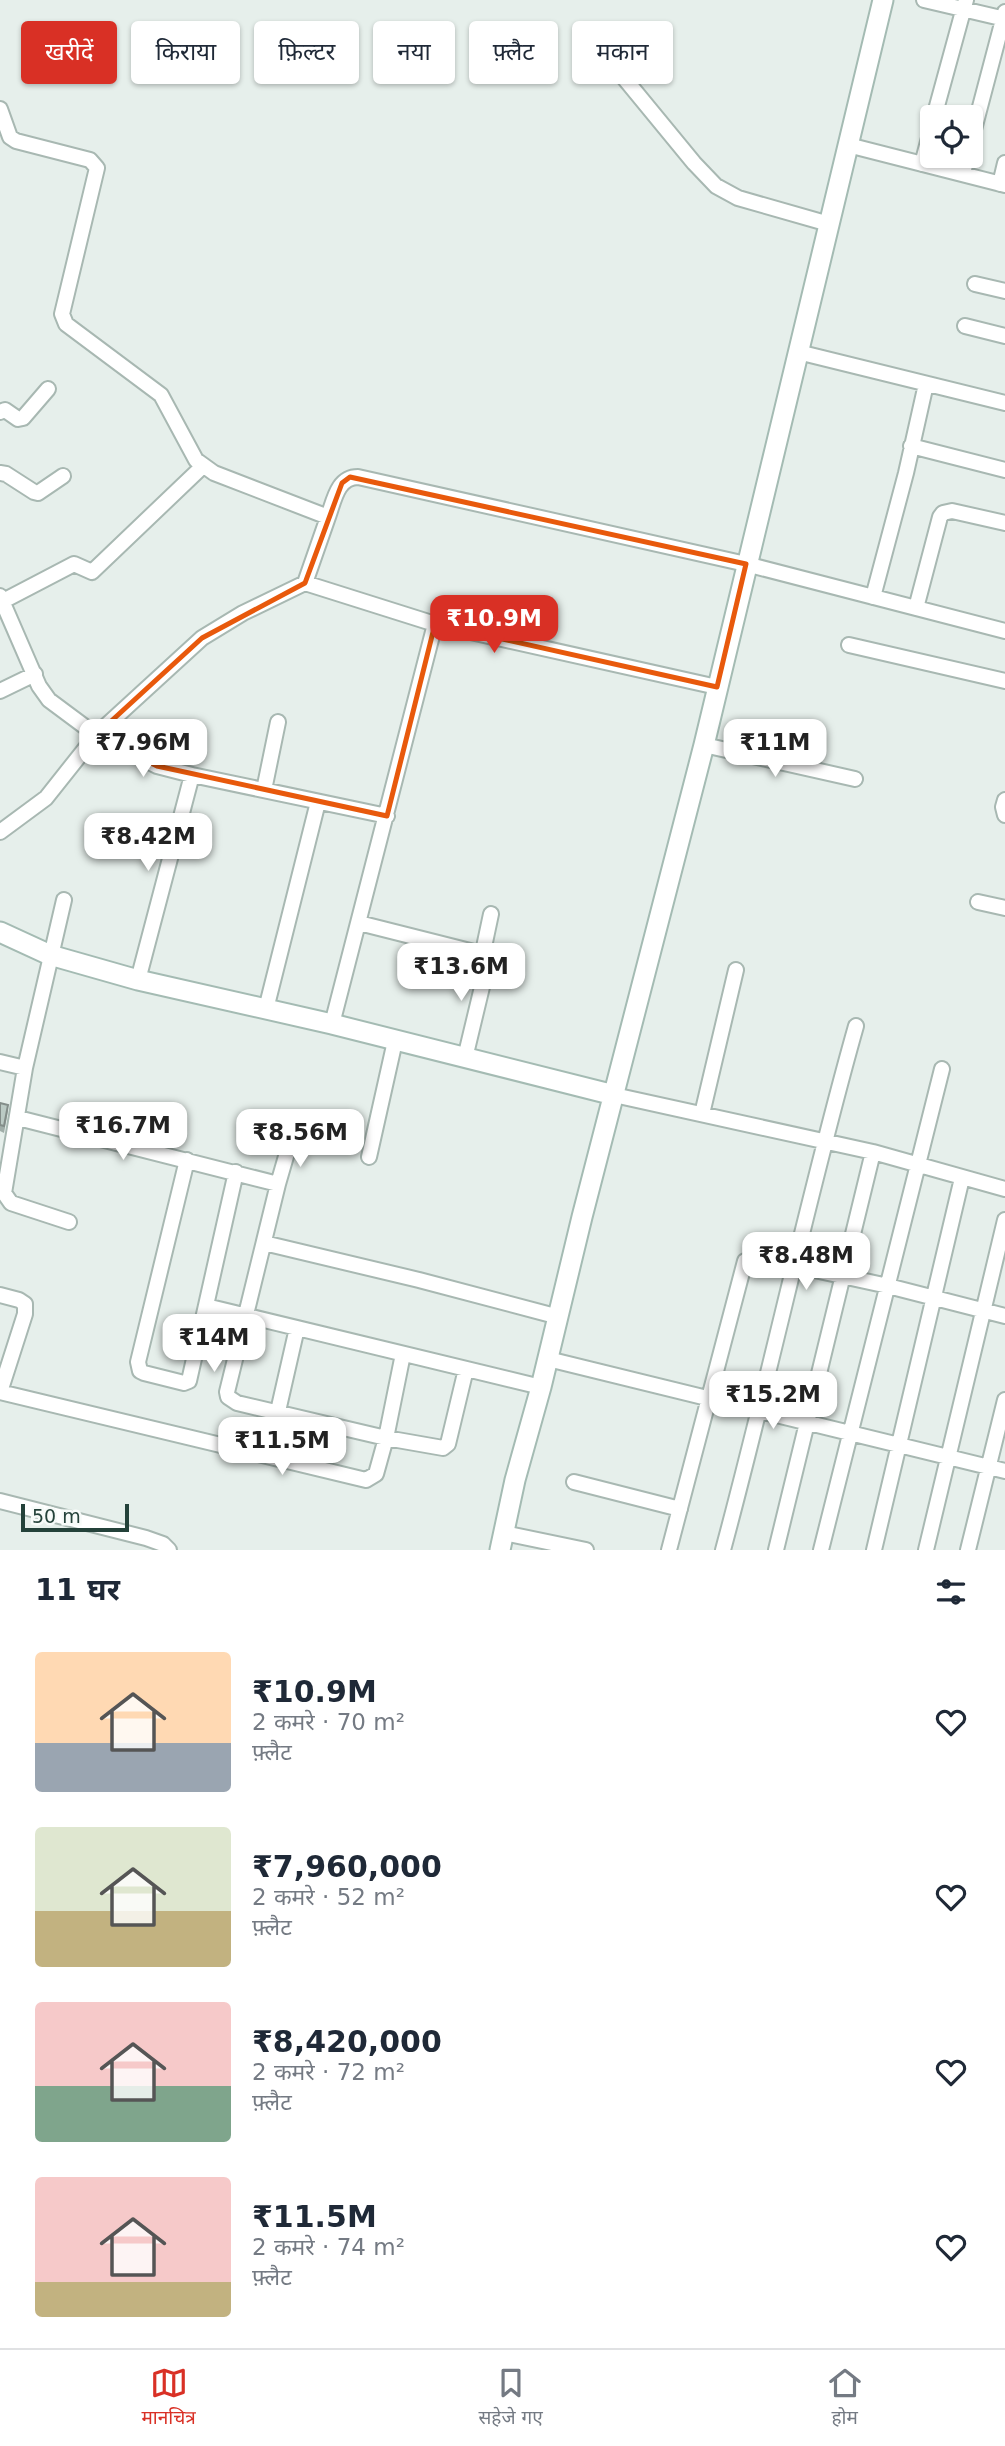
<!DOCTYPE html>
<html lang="hi">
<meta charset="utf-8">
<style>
:root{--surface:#fff;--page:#f2f2f3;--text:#1f2937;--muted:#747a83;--line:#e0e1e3;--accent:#d93025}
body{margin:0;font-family:"DejaVu Sans","Noto Sans Devanagari",sans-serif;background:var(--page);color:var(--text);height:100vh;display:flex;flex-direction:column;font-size:26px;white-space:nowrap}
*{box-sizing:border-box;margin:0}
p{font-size:23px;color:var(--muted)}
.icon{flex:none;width:38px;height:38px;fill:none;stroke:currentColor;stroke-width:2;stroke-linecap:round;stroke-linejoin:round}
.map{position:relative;height:1550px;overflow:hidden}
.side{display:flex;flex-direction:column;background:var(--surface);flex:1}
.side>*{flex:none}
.top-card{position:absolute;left:21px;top:21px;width:964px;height:63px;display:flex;gap:14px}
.fabs{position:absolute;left:920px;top:105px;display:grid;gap:14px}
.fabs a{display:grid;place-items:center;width:63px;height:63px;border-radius:7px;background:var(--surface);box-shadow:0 2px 5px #0004;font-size:35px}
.scale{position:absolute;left:21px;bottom:18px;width:108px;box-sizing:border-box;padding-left:7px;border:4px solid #24423a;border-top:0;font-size:19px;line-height:24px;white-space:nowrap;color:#24423a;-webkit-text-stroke:5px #f7fbf9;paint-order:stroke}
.price{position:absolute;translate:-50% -60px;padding:0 16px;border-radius:14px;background:#fff;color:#222;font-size:23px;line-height:46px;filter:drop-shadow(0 2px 4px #0008)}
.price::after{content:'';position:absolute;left:50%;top:42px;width:21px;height:16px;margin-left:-10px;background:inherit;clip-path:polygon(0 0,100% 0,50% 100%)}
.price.selected{background:var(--accent);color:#fff}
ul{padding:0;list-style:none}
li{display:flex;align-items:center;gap:21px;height:175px;padding:0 35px}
li span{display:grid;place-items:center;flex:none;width:196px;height:140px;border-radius:7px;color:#555}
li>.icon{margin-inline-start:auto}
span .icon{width:84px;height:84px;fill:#fffc;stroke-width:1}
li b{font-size:30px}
h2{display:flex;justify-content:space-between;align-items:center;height:84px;padding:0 35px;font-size:30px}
.pill{padding:0 24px;border-radius:7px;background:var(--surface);box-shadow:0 2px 5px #0004;font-size:24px;line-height:63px}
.pill.selected{background:var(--accent);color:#fff}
.tabs{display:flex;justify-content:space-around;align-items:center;height:98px;border-top:2px solid var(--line);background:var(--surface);font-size:19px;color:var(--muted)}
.tabs a{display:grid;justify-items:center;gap:4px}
.tabs .selected{color:var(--accent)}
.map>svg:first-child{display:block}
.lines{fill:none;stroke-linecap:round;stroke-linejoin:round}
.street-casing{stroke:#a8b8b2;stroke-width:18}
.secondary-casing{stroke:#a4bbb3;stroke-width:23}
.street{stroke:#fff;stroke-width:14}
.secondary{stroke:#fff;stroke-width:19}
.wall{fill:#a1aea9}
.building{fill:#bbcac4;stroke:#838d89;stroke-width:2}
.marked{fill:none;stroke:#e8590c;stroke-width:5;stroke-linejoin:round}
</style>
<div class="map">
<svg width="1005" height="1550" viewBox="0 0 1005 1550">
<rect width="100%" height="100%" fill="#e6efeb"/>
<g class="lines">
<defs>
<path id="street" d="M924 0 1005 19
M620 73 694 163 716 186 738 198 829 224
M0 109 10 137 16 141 90 160 97 168 62 314 66 324 161 395 196 460 214 473 328 517 305 583 435 624 332 1024
M934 117 966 0
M971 141 1005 12
M848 145 1005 185
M922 164 933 123
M963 174 967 156
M1000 184 1005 163
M975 284 1005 291
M965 326 1005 336
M798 352 1005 403
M0 412 5 410 18 419 23 418 48 389
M911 446 1005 470
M0 473 6 474 34 492 38 493 63 476
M328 517C334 501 337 477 358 477L746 564 1005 631
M0 596 39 686 49 700 96 735 157 766 192 775 387 816
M873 597 906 473 926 384
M3 601 74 564 92 572 203 466
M916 608 940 517 943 513 952 511 1005 523
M435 624 717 687
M849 645 1005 681
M0 691 35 674
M704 745 855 779
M264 790 278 722
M1005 800 1003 807 1005 815
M0 832 46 798 96 735 202 638 243 613 305 583
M64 900 25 1068 4 1193 11 1203 69 1222
M978 902 1005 908
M359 923 478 953 484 947 491 914
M138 980 192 775
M266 1009 318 802
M465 1058 482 987 481 950
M0 1062 25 1068
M614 1095 873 1152 1005 1189
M702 1114 736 970
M18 1118 278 1184 227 1392 228 1397 237 1403 386 1438 403 1354
M369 1157 395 1041
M187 1160 138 1362 140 1371 144 1373 184 1383 189 1381 236 1172
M278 1184 289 1146
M264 1243 419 1280 559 1317
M0 1295 19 1300 25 1304V1314L0 1392
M206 1306 541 1387
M548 1359 1005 1471
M0 1392 366 1480 376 1474 386 1438 443 1448 448 1444 466 1369
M268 1455 297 1328
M574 1482 680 1509
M0 1501 146 1538 163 1544 169 1550
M504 1533 586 1550
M669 1550 745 1261 755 1257 888 1286 1005 1316
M723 1550C770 1376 807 1199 856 1026
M776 1550 873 1152
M821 1550 942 1069
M874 1550 962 1178
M926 1550 1005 1220
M968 1550 1005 1400"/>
<path id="secondary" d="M0 932 50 955 138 980 332 1024 614 1095
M500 1550 515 1480 541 1387 582 1217 704 745 883 0"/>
</defs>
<use href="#street" class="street-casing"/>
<use href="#secondary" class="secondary-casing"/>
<use href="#street" class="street"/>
<use href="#secondary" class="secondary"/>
</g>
<path class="wall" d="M0 1103 8 1111 4 1133 0 1131Z"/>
<path class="building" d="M0 1103 8 1105 4 1126 0 1125Z"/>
<path class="marked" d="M350 477 746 564 717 687 435 624 387 816 157 766 96 735 202 638 305 583 342 483Z"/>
</svg>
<div class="fabs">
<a><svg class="icon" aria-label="locate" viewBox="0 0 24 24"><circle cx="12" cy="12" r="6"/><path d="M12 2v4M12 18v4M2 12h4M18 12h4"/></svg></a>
</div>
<div class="scale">50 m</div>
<b class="price selected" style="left:494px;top:655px">₹10.9M</b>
<b class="price" style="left:143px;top:779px">₹7.96M</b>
<b class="price" style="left:775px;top:779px">₹11M</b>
<b class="price" style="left:148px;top:873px">₹8.42M</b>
<b class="price" style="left:461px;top:1003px">₹13.6M</b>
<b class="price" style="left:123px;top:1162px">₹16.7M</b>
<b class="price" style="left:300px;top:1169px">₹8.56M</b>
<b class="price" style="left:806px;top:1292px">₹8.48M</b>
<b class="price" style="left:214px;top:1374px">₹14M</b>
<b class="price" style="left:773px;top:1431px">₹15.2M</b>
<b class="price" style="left:282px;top:1477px">₹11.5M</b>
<div class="top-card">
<a class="pill selected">खरीदें</a>
<a class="pill">किराया</a>
<a class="pill">फ़िल्टर</a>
<a class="pill">नया</a>
<a class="pill">फ़्लैट</a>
<a class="pill">मकान</a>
</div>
</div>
<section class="side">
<h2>11 घर<svg class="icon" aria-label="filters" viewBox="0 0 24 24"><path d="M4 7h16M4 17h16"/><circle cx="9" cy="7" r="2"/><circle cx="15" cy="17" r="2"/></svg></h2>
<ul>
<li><span style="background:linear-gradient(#ffd9b3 65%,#9aa5b1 0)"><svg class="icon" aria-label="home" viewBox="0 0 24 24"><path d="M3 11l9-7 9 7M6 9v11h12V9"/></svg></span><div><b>₹10.9M</b><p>2 कमरे · 70 m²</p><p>फ़्लैट</p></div><svg class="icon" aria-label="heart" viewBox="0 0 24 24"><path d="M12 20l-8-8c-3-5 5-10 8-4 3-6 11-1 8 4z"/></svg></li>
<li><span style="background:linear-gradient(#dfe7d0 60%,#c2b280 0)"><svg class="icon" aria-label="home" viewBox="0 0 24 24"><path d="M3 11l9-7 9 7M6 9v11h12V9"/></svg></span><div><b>₹7,960,000</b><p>2 कमरे · 52 m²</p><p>फ़्लैट</p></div><svg class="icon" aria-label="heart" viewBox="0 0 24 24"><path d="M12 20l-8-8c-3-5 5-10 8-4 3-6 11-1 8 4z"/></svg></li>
<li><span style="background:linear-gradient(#f6c9c9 60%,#7fa58c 0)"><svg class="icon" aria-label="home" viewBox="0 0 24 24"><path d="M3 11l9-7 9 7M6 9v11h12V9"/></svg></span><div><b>₹8,420,000</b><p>2 कमरे · 72 m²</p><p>फ़्लैट</p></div><svg class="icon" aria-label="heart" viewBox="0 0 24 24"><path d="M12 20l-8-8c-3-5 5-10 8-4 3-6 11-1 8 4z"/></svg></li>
<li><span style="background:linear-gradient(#f6c9c9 75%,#c2b280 0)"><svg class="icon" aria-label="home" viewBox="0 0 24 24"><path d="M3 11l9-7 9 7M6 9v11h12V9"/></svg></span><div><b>₹11.5M</b><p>2 कमरे · 74 m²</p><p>फ़्लैट</p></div><svg class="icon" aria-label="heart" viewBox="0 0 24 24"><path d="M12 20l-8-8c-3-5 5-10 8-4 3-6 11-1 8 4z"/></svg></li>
</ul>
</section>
<nav class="tabs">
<a class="selected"><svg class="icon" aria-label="map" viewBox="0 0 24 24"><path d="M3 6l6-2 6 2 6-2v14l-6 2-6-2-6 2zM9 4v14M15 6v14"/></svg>मानचित्र</a>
<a><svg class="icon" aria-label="saved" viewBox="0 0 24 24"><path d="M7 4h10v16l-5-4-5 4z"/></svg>सहेजे गए</a>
<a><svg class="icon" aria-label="home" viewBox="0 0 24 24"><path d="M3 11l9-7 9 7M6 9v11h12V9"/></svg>होम</a>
</nav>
